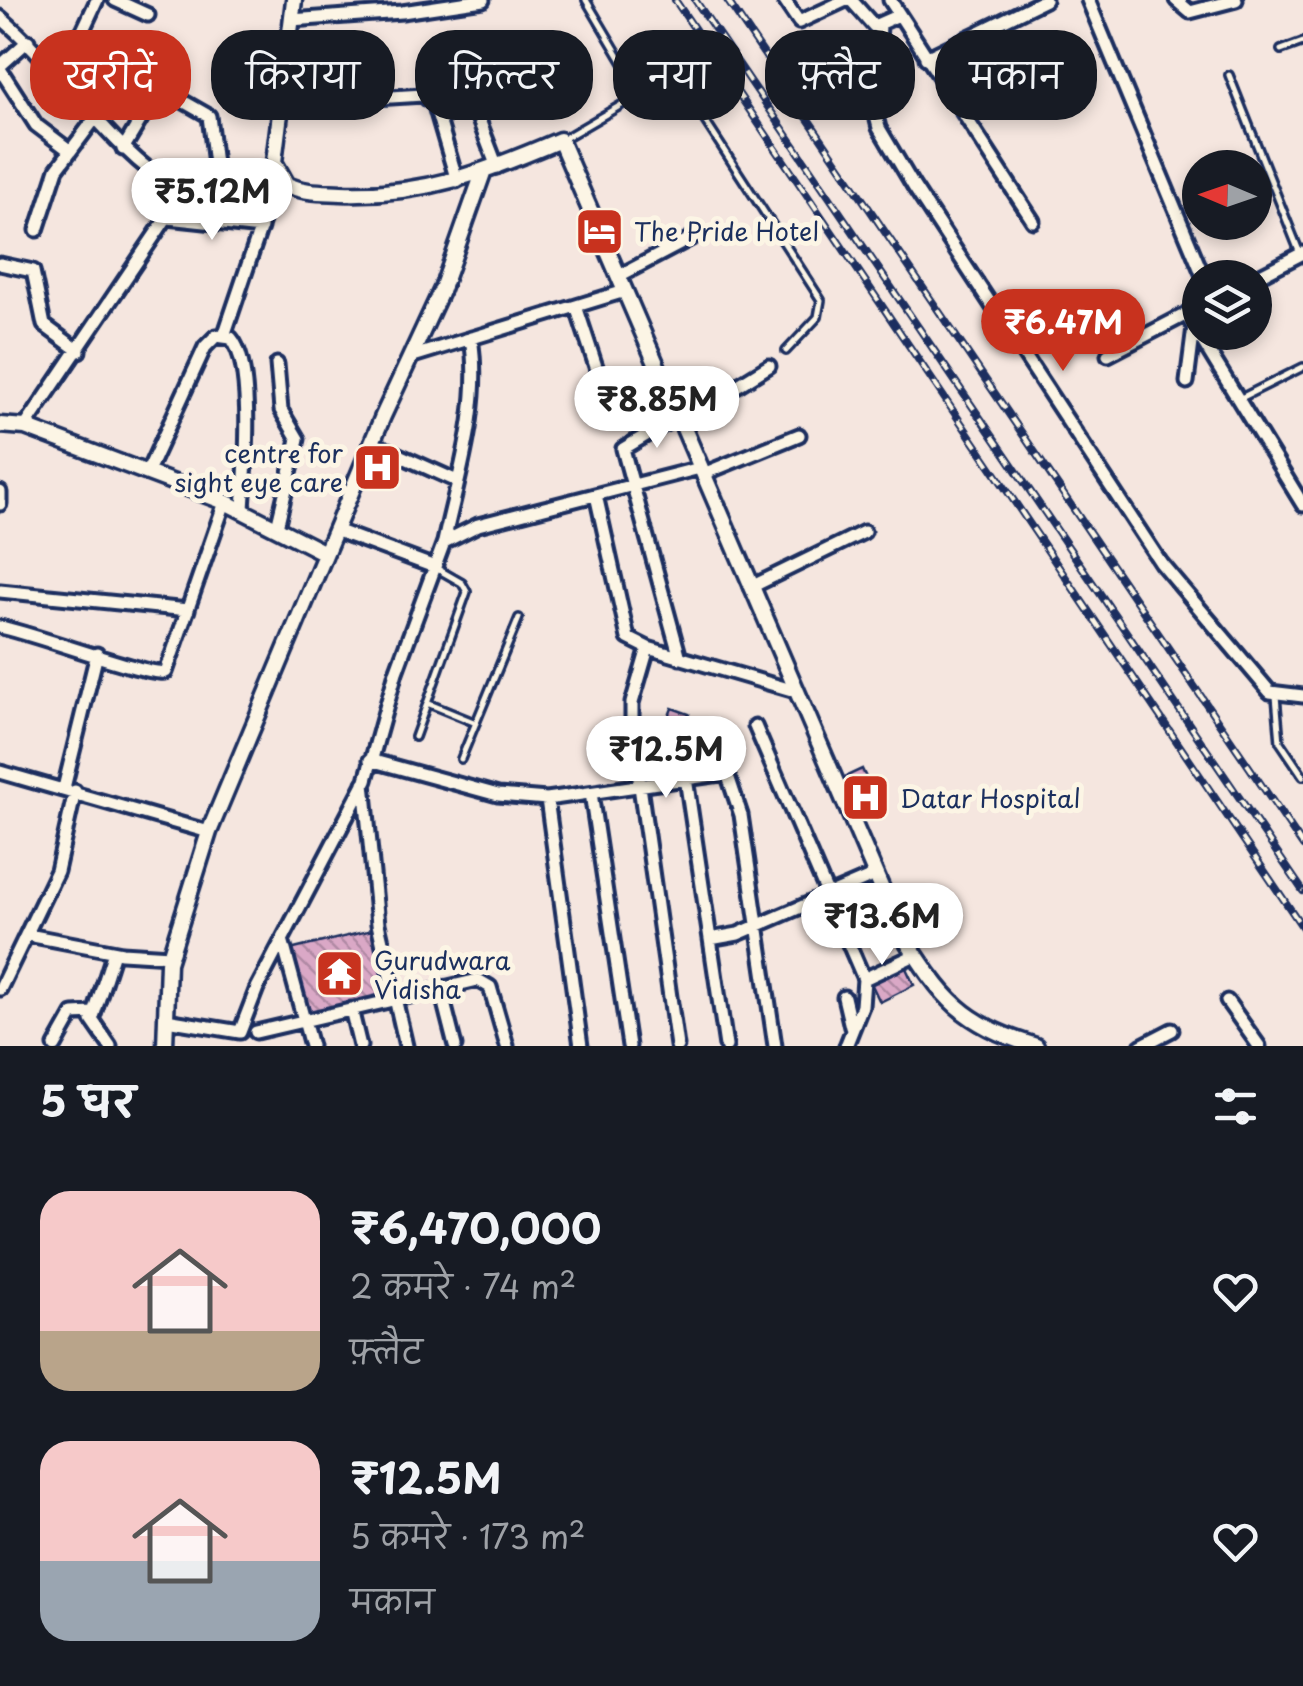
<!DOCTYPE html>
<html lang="hi">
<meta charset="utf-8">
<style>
:root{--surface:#171b24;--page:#20242c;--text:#f1f3f6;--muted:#9ea1a6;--accent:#c8321e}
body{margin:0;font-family:"Playpen Sans","Playpen Sans Deva",sans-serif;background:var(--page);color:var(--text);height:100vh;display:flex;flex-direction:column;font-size:38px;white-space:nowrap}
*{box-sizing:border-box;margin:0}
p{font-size:32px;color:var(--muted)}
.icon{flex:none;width:55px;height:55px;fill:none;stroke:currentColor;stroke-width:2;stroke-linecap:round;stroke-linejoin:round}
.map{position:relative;height:1046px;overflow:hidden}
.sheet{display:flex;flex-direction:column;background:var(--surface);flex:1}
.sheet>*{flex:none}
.hud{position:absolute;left:30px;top:30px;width:1245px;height:90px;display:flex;gap:20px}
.needle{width:65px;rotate:272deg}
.controls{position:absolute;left:1182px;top:150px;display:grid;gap:20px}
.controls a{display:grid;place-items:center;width:90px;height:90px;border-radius:50%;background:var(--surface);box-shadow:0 5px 15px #0003;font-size:50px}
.price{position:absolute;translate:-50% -85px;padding:0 22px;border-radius:35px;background:#fff;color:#222;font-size:32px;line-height:65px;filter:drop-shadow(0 2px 5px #0008)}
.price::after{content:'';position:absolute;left:50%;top:60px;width:30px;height:22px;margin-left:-15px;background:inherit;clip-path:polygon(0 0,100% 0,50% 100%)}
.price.active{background:var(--accent);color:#fff}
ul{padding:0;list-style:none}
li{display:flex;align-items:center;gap:30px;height:250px;padding:0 40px}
li span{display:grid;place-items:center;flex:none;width:280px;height:200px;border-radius:30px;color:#555}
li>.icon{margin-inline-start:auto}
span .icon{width:120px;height:120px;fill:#fffc;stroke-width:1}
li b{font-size:42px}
h2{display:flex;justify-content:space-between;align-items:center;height:120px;padding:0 40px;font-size:42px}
.tag{padding:0 35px;border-radius:40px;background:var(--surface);box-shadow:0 5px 15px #0003;font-size:35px;line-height:90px}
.tag.active{background:var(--accent);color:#fff}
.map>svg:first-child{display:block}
.building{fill:url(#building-back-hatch);stroke:#1b2f5e;stroke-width:2.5}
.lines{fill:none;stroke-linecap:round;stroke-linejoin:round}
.service-casing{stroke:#1b2f5e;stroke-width:12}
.minor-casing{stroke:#1b2f5e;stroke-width:19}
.tertiary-casing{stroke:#1b2f5e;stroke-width:21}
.service{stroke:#fcf5e5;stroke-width:5}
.minor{stroke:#fcf5e5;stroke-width:11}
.tertiary{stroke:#fcf5e5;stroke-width:14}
.rail-casing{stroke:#1b2f5e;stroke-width:8}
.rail{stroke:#fcf5e5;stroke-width:4;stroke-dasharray:11;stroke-linecap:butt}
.labels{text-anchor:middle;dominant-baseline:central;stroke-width:10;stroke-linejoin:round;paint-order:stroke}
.poi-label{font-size:25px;fill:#1b2f5e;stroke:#fcf5e5;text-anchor:start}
</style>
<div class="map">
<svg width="1303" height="1046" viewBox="0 0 1303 1046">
<defs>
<pattern id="building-back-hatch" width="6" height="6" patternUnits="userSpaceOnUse" patternTransform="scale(2.5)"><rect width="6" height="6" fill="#daa8c6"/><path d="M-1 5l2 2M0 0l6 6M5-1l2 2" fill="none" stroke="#b089a4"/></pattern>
</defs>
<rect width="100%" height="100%" fill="#f5e6df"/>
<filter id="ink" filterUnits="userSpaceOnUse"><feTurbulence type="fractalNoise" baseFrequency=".01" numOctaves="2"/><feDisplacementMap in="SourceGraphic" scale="20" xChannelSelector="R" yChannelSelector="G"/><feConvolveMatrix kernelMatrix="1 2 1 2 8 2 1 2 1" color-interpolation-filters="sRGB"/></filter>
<g filter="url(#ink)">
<path class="building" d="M672 708 689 714 676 746 660 740Z
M862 769 878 803 854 814 838 780Z
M376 929 391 997 305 1019 286 951Z
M905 966 914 985 880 1002 871 983Z"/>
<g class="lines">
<defs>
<path id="service" d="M586 0 641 93
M1281 50 1303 42
M1229 75 1299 251
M563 139 666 79 683 87 821 300 818 317 786 351
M1241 398 1303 367
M1276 696 1280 742 1303 776
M427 703 476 723
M415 737 467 592 462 583 434 567
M461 759 519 618"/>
<path id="minor" d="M115 0 148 15
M784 0 799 22 846 0
M851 0 874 26 899 15
M890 0 1033 221
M1088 0 1204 278
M1176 0 1190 12 1236 0
M0 17C65 72 108 149 182 193
M291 20 402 12 483 0
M880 25 875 112 879 128 914 187 1161 563 1270 692 1303 696
M926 58 1045 0
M0 66 28 41
M55 68 83 30 97 0
M0 69 36 125 69 150
M466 86 497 167
M281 104 423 95 435 106 457 181
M123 149 156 94 165 91 209 116 216 172
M168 218 261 228
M37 230 57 169 96 117
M0 264 33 271 44 325 79 351
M619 276 701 233
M1255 278 1303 253
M576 306 605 394
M1186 314 1303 505
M224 336 277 179
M1108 355 1200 307
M410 357 625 291
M277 364 281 410 298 439 277 527
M1187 382 1194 327
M678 416 623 449 680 658
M680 421 769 366
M25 427 192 180C216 164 249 178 276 183
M372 443 457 481
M148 471 205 347 216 336 231 338C255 365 245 473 243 510
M703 474 799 435
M0 492V504
M596 495 628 638 648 648 795 691
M335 530 432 566
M444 542C458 477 482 405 471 338
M751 587 864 532
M0 591 188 610
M0 627C33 633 149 677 166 672L225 502
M648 648 632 703V730L677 1046
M755 726 864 979 862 1006 846 1046
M370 760 498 795 547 799 727 773 741 815 775 1046
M0 772 209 832
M686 778 726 1046
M364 783 378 924 406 1046
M64 788 97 654
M591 793 629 1046
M547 799 581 1046
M28 935 122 953 170 956
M710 939 738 934 875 875
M283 943 311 1046
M864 979 915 955
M440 987 455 1046
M0 989 57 871 75 791
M844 997 851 1027
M1227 1001 1259 1046
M351 1009 360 1046
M166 1020 240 1032 257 988 366 780 396 672 444 542 478 525 700 468
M256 1032 478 980 490 987 507 1046
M55 1046 73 1014 93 1013
M110 1046 92 1020 114 952
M1141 1046 1172 1030"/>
<path id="tertiary" d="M294 0 274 162 287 185C305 193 323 192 341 193 424 196 485 172 560 140L900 931C943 997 957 1022 1036 1046
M0 425 25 427 225 502 325 553
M165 1046 168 963 209 832 383 416 442 289 483 173"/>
</defs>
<use href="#service" class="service-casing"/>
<use href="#minor" class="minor-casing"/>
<use href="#tertiary" class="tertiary-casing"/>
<use href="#service" class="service"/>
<use href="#minor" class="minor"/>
<use href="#tertiary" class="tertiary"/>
<defs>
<path id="rail" d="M675 0 1303 928
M695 0 1303 891
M727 0 1303 846"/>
</defs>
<use href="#rail" class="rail-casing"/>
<use href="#rail" class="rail"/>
</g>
</g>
<defs>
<symbol id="hotel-square" viewBox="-11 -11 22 22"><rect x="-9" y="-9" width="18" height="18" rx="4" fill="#c8321e" stroke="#fcf5e5"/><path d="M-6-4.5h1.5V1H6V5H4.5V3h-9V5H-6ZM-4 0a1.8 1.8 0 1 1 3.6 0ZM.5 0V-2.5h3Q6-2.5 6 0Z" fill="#fff"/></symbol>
<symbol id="hospital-square" viewBox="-11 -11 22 22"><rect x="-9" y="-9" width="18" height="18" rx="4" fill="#c8321e" stroke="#fcf5e5"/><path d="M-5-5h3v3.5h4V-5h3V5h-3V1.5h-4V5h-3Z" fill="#fff"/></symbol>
<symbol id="temple-square" viewBox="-11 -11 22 22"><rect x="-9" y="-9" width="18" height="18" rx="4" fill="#c8321e" stroke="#fcf5e5"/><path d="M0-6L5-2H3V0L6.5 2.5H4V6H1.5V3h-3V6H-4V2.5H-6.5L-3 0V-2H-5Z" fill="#fff"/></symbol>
</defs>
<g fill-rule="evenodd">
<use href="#hotel-square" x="572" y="204" width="55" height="55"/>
<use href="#hospital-square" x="350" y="440" width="55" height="55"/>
<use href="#hospital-square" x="838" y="770" width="55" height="55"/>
<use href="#temple-square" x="312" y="946" width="55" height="55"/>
</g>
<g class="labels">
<g class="poi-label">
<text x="634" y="231">The Pride Hotel</text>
<text x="343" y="453" text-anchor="end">centre for<tspan x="343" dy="29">sight eye care</tspan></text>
<text x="900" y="798">Datar Hospital</text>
<text x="374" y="960">Gurudwara<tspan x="374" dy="29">Vidisha</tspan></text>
</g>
</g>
</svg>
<div class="controls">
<a><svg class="needle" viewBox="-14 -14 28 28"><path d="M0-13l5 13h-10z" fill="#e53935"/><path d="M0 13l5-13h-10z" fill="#9ea1a6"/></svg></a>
<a><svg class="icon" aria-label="layers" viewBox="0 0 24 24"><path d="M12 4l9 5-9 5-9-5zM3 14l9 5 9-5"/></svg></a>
</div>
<b class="price" style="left:212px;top:243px">₹5.12M</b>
<b class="price active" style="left:1063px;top:374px">₹6.47M</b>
<b class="price" style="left:657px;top:451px">₹8.85M</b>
<b class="price" style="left:666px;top:801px">₹12.5M</b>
<b class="price" style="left:882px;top:968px">₹13.6M</b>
<div class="hud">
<a class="tag active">खरीदें</a>
<a class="tag">किराया</a>
<a class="tag">फ़िल्टर</a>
<a class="tag">नया</a>
<a class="tag">फ़्लैट</a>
<a class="tag">मकान</a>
</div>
</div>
<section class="sheet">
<h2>5 घर<svg class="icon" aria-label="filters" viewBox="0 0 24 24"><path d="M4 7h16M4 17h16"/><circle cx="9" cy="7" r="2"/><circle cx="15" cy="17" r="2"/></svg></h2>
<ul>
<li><span style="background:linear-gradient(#f6c9c9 70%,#b9a48a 0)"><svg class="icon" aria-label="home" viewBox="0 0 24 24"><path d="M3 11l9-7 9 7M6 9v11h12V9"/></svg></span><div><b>₹6,470,000</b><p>2 कमरे · 74 m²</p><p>फ़्लैट</p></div><svg class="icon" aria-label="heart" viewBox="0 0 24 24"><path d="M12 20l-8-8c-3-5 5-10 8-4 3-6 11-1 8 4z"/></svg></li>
<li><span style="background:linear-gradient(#f6c9c9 60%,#9aa5b1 0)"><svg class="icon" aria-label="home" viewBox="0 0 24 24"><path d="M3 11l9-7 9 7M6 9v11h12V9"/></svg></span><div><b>₹12.5M</b><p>5 कमरे · 173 m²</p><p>मकान</p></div><svg class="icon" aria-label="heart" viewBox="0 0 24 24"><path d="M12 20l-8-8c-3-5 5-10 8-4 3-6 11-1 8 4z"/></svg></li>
</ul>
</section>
